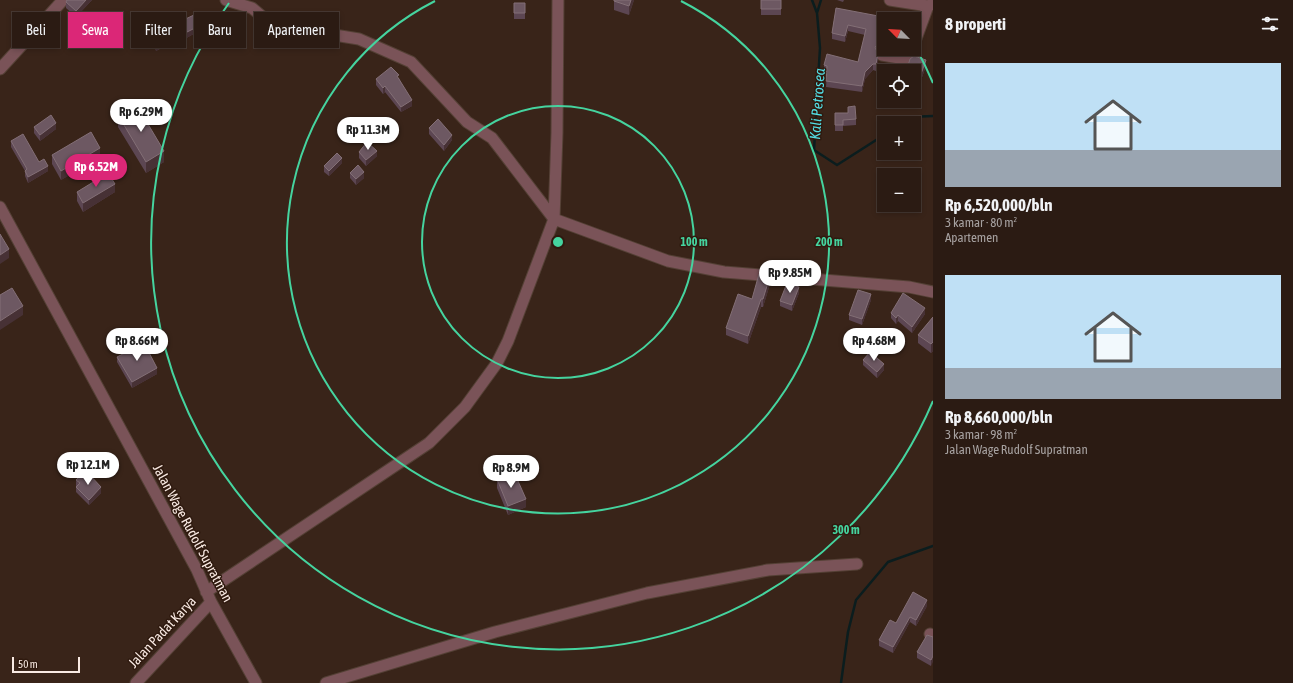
<!DOCTYPE html>
<html lang="id">
<meta charset="utf-8">
<style>
:root{--surface:#2b1b13;--page:#372821;--text:#f1f3f6;--muted:#a6a1a0;--line:#473933;--accent:#db2777}
body{margin:0;font-family:"Asap Condensed",sans-serif;background:var(--page);color:var(--text);height:100vh;display:flex;flex-direction:column;font-size:15px;white-space:nowrap}
*{box-sizing:border-box;margin:0}
p{font-size:13px;color:var(--muted)}
.icon{flex:none;width:22px;height:22px;fill:none;stroke:currentColor;stroke-width:2;stroke-linecap:round;stroke-linejoin:round}
.map{position:relative;flex:1;overflow:hidden}
.panel{display:flex;flex-direction:column;background:var(--surface);width:360px}
.panel>*{flex:none}
.banner{position:absolute;left:12px;top:12px;width:380px;height:36px;display:flex;gap:8px}
.needle{width:26px;rotate:294deg}
.buttons{position:absolute;left:877px;top:12px;display:grid;gap:8px}
.buttons a{display:grid;place-items:center;width:44px;height:44px;border-radius:0px;background:var(--surface);box-shadow:0 2px 6px #0003,0 0 0 1px var(--line);font-size:20px}
.scale{position:absolute;left:12px;bottom:10px;width:68px;box-sizing:border-box;padding-left:4px;border:2px solid #f9eae3;border-top:0;font-size:11px;line-height:14px;white-space:nowrap;color:#f9eae3;-webkit-text-stroke:3px #2f1a0f;paint-order:stroke}
.price{position:absolute;translate:-50% -34px;padding:0 9px;border-radius:14px;background:#fff;color:#222;font-size:13px;line-height:26px;filter:drop-shadow(0 1px 2px #0008)}
.price::after{content:'';position:absolute;left:50%;top:24px;width:12px;height:9px;margin-left:-6px;background:inherit;clip-path:polygon(0 0,100% 0,50% 100%)}
.price.on{background:var(--accent);color:#fff}
ul{padding:0;list-style:none}
li{display:grid;align-content:center;gap:8px;height:212px;padding:0 12px}
li span{display:grid;place-items:center;height:124px;border-radius:0px;color:#555}
li>.icon{margin-inline-start:auto}
span .icon{width:72px;height:72px;fill:#fffc;stroke-width:1}
li b{font-size:17px}
h2{display:flex;justify-content:space-between;align-items:center;height:48px;padding:0 12px;font-size:17px}
.chip{padding:0 14px;border-radius:0px;background:var(--surface);box-shadow:0 2px 6px #0003,0 0 0 1px var(--line);font-size:14px;line-height:36px}
.chip.on{background:var(--accent);color:#fff}
main{display:flex;flex:1;min-height:0}
.map>svg:first-child{display:block}
.lines{fill:none;stroke-linecap:round;stroke-linejoin:round}
.stream{stroke:#0b1d1e;stroke-width:2.5}
.minor-casing{stroke:#544035;stroke-width:13}
.minor{stroke:#7a5358;stroke-width:11}
.wall{fill:#5c4652}
.shaded-wall{fill:#473135}
.building{fill:#6d5862;stroke:#836f76}
.ring{fill:none;stroke:#45d49f;stroke-width:2}
.labels{text-anchor:middle;dominant-baseline:central;stroke-width:3;stroke-linejoin:round;paint-order:stroke}
.street-label{font-size:14px;fill:#f9eae3;stroke:#2f1a0f}
.water-label{font-size:15px;font-style:italic;fill:#53dee5;stroke:#2f1a0f}
.centre{fill:#45d49f;stroke:#2f1a0f;stroke-width:2}
.ring-label{font-size:12px;text-anchor:middle;font-weight:bold;fill:#45d49f;stroke:#2f1a0f;stroke-width:3;stroke-linejoin:round;paint-order:stroke}
</style>
<main>
<div class="map">
<svg width="933" height="683" viewBox="0 0 933 683">
<rect width="100%" height="100%" fill="#392419"/>
<g class="lines">
<path class="stream" d="M812 0 817 13
M821 0 817 13 820 48 814 150 837 165 884 135
M901 123 909 117 933 116
M841 683 848 632 856 600 888 562 933 546"/>
<defs>
<path id="minor" d="M226 0 252 8 285 36 303 41 322 33 359 39 411 62 467 122 492 138 554 219 668 261 724 272 909 287 933 292
M890 0 928 6 933 4
M914 44 928 6
M882 55 905 59 908 58 912 49
M0 69 63 0
M0 207 197 570 211 602 256 683
M206 592 429 443 465 407 497 363 508 341 554 219 557 133 558 0
M930 634 933 635
M136 683 211 602
M326 683 495 632 647 593 768 570 857 564"/>
</defs>
<use href="#minor" class="minor-casing"/>
<use href="#minor" class="minor"/>
</g>
<path class="wall" d="M67 0H92L76 17 66 8V2Z
M634 0 629 15 614 10V1Z
M761 0H781V15H761Z
M837 0H844L843 2Z
M514 3H525V19H514Z
M836 8 884 19V40H883L881 48 877 52 878 61 876 71 873 70 865 79 862 92 826 87 827 72 824 71V65L858 62 865 35 848 31 845 42 832 39V33Z
M148 18 160 31H199L181 41 180 38 156 51 148 24Z
M294 19 310 30 303 34 297 32 294 25Z
M926 66 921 80 914 77V71H907V69Z
M399 78 412 106 401 112 385 92 383 94 376 85V79Z
M835 113 856 119V125L843 126V131H835Z
M118 115 164 162 146 173 118 127Z
M34 127 56 129 40 141 34 133Z
M429 128 452 140 444 151 429 134Z
M11 141 39 162 48 171 28 183 25 176V171L11 147Z
M359 152 377 156 366 166 359 158Z
M52 155 100 157 61 180 52 164Z
M342 163 329 176 324 172V166Z
M350 173 364 178 356 185 350 178Z
M77 192H115L83 212 77 201Z
M770 284 763 307H761L748 344 726 335V328L752 299Z
M799 293 792 311 780 306V301Z
M871 300 862 325 849 320V315Z
M891 313 925 314 912 333 898 321 896 324 891 318Z
M933 317V351L931 353 918 343V335Z
M117 357 157 374 132 388 117 362Z
M863 360 884 370 877 378 863 365Z
M497 479 526 507 508 515 497 488Z
M76 480 101 493 89 505 76 492Z
M927 606 916 626 910 622 893 653 879 646V640L896 623Z
M933 637 931 666 917 658V652Z"/>
<path class="shaded-wall" d="M86 0H92L76 17V11Z
M631 0H634L629 15V6Z
M310 25V30L303 34V28Z
M848 25V31L845 42V36Z
M199 26V31L181 41V35Z
M180 33V38L156 51V45Z
M883 33V40L881 48 875 53V47Z
M878 54V61L876 71V64Z
M926 60V66L921 80V74Z
M873 64V70L865 79 862 92V86L865 72Z
M385 86V92L383 94V88Z
M412 100V106L401 112V107Z
M56 123V129L40 141V135Z
M452 135V140L444 151V145Z
M100 148V157L61 180V171Z
M164 151V162L146 173V162Z
M377 151V156L366 166V160Z
M342 158V163L329 176V171Z
M48 166V171L28 183V177Z
M364 172V178L356 185V179Z
M115 184V192L83 212V203Z
M9 249V258L0 264V255Z
M770 276V284L763 307V299Z
M799 287V293L792 311V305Z
M871 294V300L862 325V319Z
M761 299V307L748 344V336Z
M23 306V315L0 330V321Z
M925 308V314L912 333V327Z
M898 315V321L896 324V318Z
M933 342V351L931 353V344Z
M884 364V370L877 378V372Z
M157 368V374L132 388V382Z
M101 487V493L89 505V500Z
M526 499V507L508 515V506Z
M927 600V606L916 626V620Z
M910 617V622L893 653V647Z
M933 656V662L931 666V660Z"/>
<path class="building" d="M67 0H86L76 11 66 2Z
M614 0H631L629 6 614 1Z
M761 0H781V9H761Z
M514 3H525V13H514Z
M836 8 889 18V19H884V34L883 33 881 42 875 47 878 54 876 64H873L865 72 862 86 826 81 827 66 824 65 827 54 858 62 866 29 848 25 845 36 832 33Z
M306 14 310 25 303 28 297 26 294 19Z
M194 15 199 26 181 35 180 33 156 45 148 18 155 16 160 31Z
M914 56 926 60 921 74 914 72V71L907 69 910 59Z
M391 67 399 75 397 76 412 100 401 107 385 86 383 88 376 79Z
M136 104 164 151 146 162 118 115Z
M855 106 856 119 843 120V125H835V113H848V107Z
M51 115 56 123 40 135 34 127Z
M438 119 452 135 444 145 429 128Z
M91 132 100 148 61 171 52 155Z
M23 134 39 162 44 159 48 166 28 177 25 171 27 169 11 141Z
M367 142 377 151 366 160 359 152Z
M337 153 342 158 329 171 324 166Z
M358 165 364 172 356 179 350 173Z
M896 170 914 175H892Z
M108 173 115 184 83 203 77 192Z
M0 234 9 249 0 255Z
M759 274 770 276 763 299H761L748 336 726 328 738 294 752 299Z
M787 283 799 287 792 305 780 301Z
M12 288 23 306 0 321V295Z
M858 290 871 294 862 319 849 315Z
M903 293 925 308 912 327 898 315 896 318 891 313Z
M933 317V342L931 344 918 335Z
M144 343 157 368 132 382 117 357Z
M870 352 884 364 877 372 863 360Z
M514 472 526 499 508 506 497 479Z
M82 474 85 478 89 474 101 487 89 500 76 487 80 483 76 480Z
M913 592 927 600 916 620 910 617 893 647 879 640 890 620 896 623Z
M927 635 933 637V656L931 660 917 652Z"/>
<g class="ring">
<circle cx="558" cy="242" r="136"/>
<path d="M681 1A271 271 0 1 1 435 1"/>
<path d="M933 401A407 407 0 1 1 229 3M916 48A407 407 0 0 1 933 83"/>
</g>
<g class="labels">
<g class="street-label">
<text transform="translate(193 533) rotate(62)">Jalan Wage Rudolf Supratman</text>
<text transform="translate(162 632) rotate(-47)">Jalan Padat Karya</text>
</g>
<g class="water-label">
<text transform="translate(817 104) rotate(-86)">Kali Petrosea</text>
</g>
</g>
<circle cx="558" cy="242" r="6" class="centre"/>
<g class="ring-label">
<text x="694" y="246">100 m</text>
<text x="829" y="246">200 m</text>
<text x="846" y="534">300 m</text>
</g>
</svg>
<div class="buttons">
<a><svg class="needle" viewBox="-14 -14 28 28"><path d="M0-13l5 13h-10z" fill="#e53935"/><path d="M0 13l5-13h-10z" fill="#a6a1a0"/></svg></a>
<a><svg class="icon" aria-label="locate" viewBox="0 0 24 24"><circle cx="12" cy="12" r="6"/><path d="M12 2v4M12 18v4M2 12h4M18 12h4"/></svg></a>
<a>+</a>
<a>−</a>
</div>
<div class="scale">50 m</div>
<b class="price" style="left:141px;top:133px">Rp 6.29M</b>
<b class="price" style="left:368px;top:151px">Rp 11.3M</b>
<b class="price on" style="left:96px;top:188px">Rp 6.52M</b>
<b class="price" style="left:790px;top:294px">Rp 9.85M</b>
<b class="price" style="left:137px;top:362px">Rp 8.66M</b>
<b class="price" style="left:874px;top:362px">Rp 4.68M</b>
<b class="price" style="left:88px;top:486px">Rp 12.1M</b>
<b class="price" style="left:511px;top:489px">Rp 8.9M</b>
<div class="banner">
<a class="chip">Beli</a>
<a class="chip on">Sewa</a>
<a class="chip">Filter</a>
<a class="chip">Baru</a>
<a class="chip">Apartemen</a>
</div>
</div>
<section class="panel">
<h2>8 properti<svg class="icon" aria-label="filters" viewBox="0 0 24 24"><path d="M4 7h16M4 17h16"/><circle cx="9" cy="7" r="2"/><circle cx="15" cy="17" r="2"/></svg></h2>
<ul>
<li><span style="background:linear-gradient(#bfe0f5 70%,#9aa5b1 0)"><svg class="icon" aria-label="home" viewBox="0 0 24 24"><path d="M3 11l9-7 9 7M6 9v11h12V9"/></svg></span><div><b>Rp 6,520,000/bln</b><p>3 kamar · 80 m²</p><p>Apartemen</p></div></li>
<li><span style="background:linear-gradient(#bfe0f5 75%,#9aa5b1 0)"><svg class="icon" aria-label="home" viewBox="0 0 24 24"><path d="M3 11l9-7 9 7M6 9v11h12V9"/></svg></span><div><b>Rp 8,660,000/bln</b><p>3 kamar · 98 m²</p><p>Jalan Wage Rudolf Supratman</p></div></li>
</ul>
</section>
</main>
